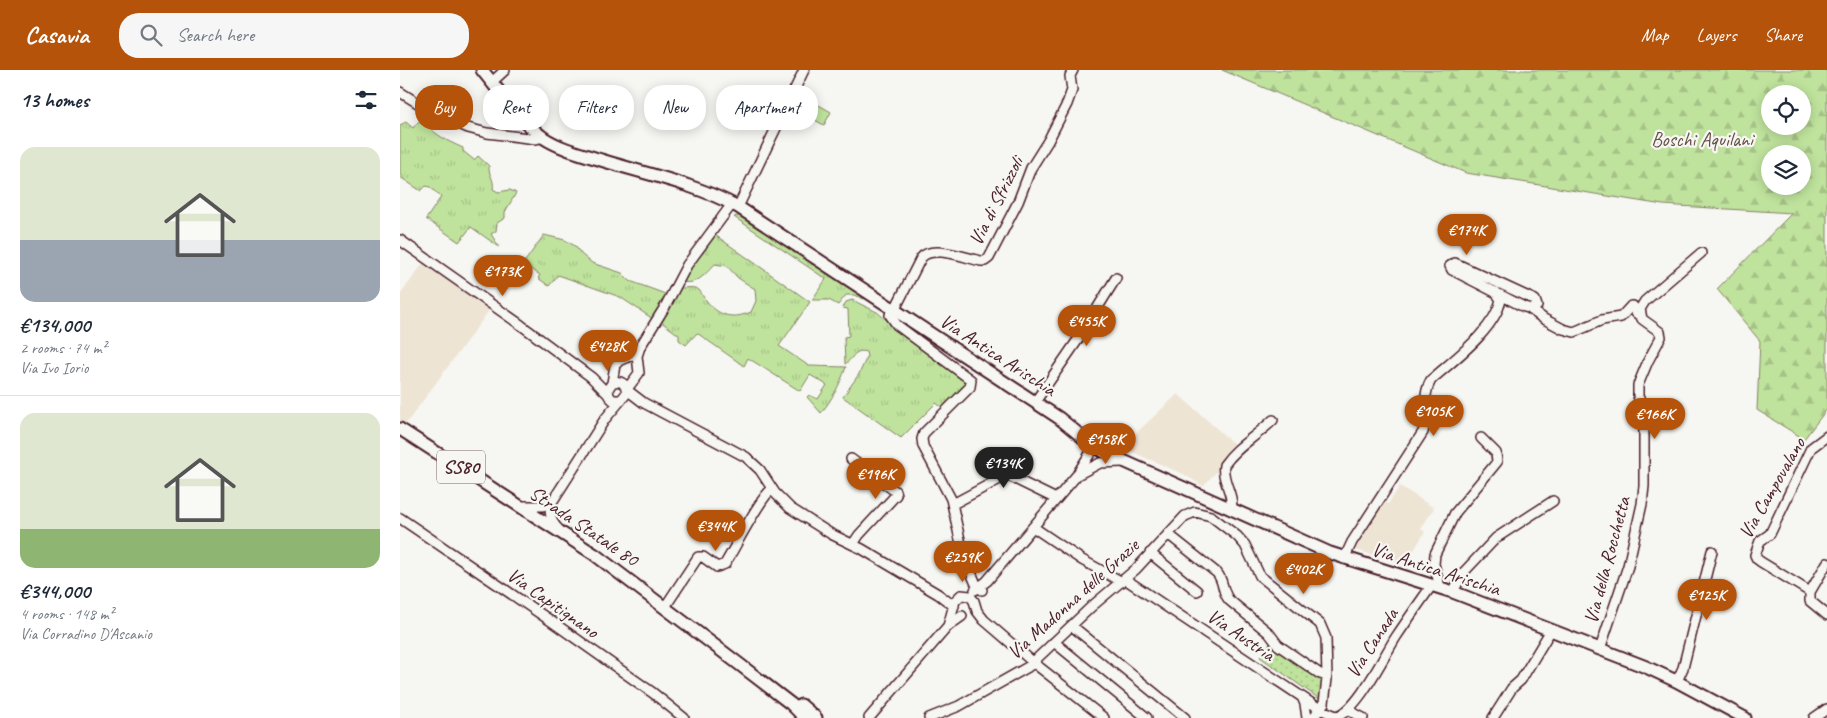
<!DOCTYPE html>
<meta charset="utf-8">
<style>
:root{--surface:#fff;--page:#f6f6f7;--text:#1f2937;--muted:#747a83;--line:#e0e1e3;--accent:#b45309}
body{margin:0;font-family:Caveat,sans-serif;background:var(--page);color:var(--text);height:100vh;display:flex;flex-direction:column;font-size:19px;white-space:nowrap}
*{box-sizing:border-box;margin:0}
p{font-size:16px;color:var(--muted)}
.icon{flex:none;width:28px;height:28px;fill:none;stroke:currentColor;stroke-width:2;stroke-linecap:round;stroke-linejoin:round}
.map{position:relative;flex:1;overflow:hidden}
.side{display:flex;flex-direction:column;background:var(--surface);width:400px}
.side>*{flex:none}
.guide{position:absolute;left:15px;top:15px;width:475px;height:45px;display:flex;gap:10px}
.tools{position:absolute;left:1361px;top:15px;display:grid;gap:10px}
.tools a{display:grid;place-items:center;width:50px;height:50px;border-radius:50%;background:var(--surface);box-shadow:0 2px 12px #0003;font-size:25px}
.price{position:absolute;translate:-50% -42px;padding:0 11px;border-radius:18px;background:var(--accent);color:#fff;font-size:16px;line-height:32px;filter:drop-shadow(0 1px 2px #0008)}
.price::after{content:'';position:absolute;left:50%;top:30px;width:15px;height:11px;margin-left:-8px;background:inherit;clip-path:polygon(0 0,100% 0,50% 100%)}
.price.selected{background:#222;color:#fff}
ul{padding:0;list-style:none}
li{display:grid;align-content:center;gap:10px;height:265px;padding:0 20px}
li+li{border-top:1px solid var(--line)}
li span{display:grid;place-items:center;height:155px;border-radius:15px;color:#555}
li>.icon{margin-inline-start:auto}
span .icon{width:90px;height:90px;fill:#fffc;stroke-width:1}
li b{font-size:21px}
h2{display:flex;justify-content:space-between;align-items:center;height:60px;padding:0 20px;font-size:21px}
.pill{padding:0 18px;border-radius:20px;background:var(--surface);box-shadow:0 2px 12px #0003;font-size:18px;line-height:45px}
.pill.selected{background:var(--accent);color:#fff}
header{display:flex;align-items:center;gap:30px;box-sizing:border-box;height:70px;padding:0 25px;background:var(--accent);color:#fff}
header strong{font-size:24px}
nav{display:flex;gap:28px;margin-inline-start:auto;font-size:18px}
.search{width:350px;height:45px;background:var(--page);display:flex;align-items:center;gap:12px;box-sizing:border-box;padding:0 18px;border-radius:20px;color:var(--muted);font-size:19px}
main{display:flex;flex:1;min-height:0}
.map>svg:first-child{display:block}
.built{fill:#eee4d4}
.grass{fill:url(#grass-tufts);stroke:#848164}
.forest{fill:url(#forest-firs);stroke:#848164;fill-rule:evenodd}
.park{fill:url(#park-dots);stroke:#848164}
.pitch{fill:#bfe39d;stroke:#848164}
.lines{fill:none;stroke-linecap:round;stroke-linejoin:round}
.minor-casing{stroke:#4a1f2b;stroke-width:12}
.major-casing{stroke:#4a1f2b;stroke-width:15}
.minor{stroke:#f6f6f2;stroke-width:9}
.major{stroke:#f6f6f2;stroke-width:11}
.labels{text-anchor:middle;dominant-baseline:central;stroke-width:4.5;stroke-linejoin:round;paint-order:stroke}
.shield{fill:#f6f6f2;stroke:#7e6067;stroke-width:1}
.shield-label{font-size:19px;font-weight:bold;fill:#4a1f2b}
.park-label{font-size:20px;fill:#675048;stroke:#f6f6f2}
.street-label{font-size:20px;fill:#4a1f2b;stroke:#f6f6f2}
</style>
<header>
<strong>Casavia</strong>
<div class="search"><svg class="icon" aria-label="search" viewBox="0 0 24 24"><circle cx="10" cy="10" r="6"/><path d="M15 15l6 6"/></svg>Search here</div>
<nav><a>Map</a><a>Layers</a><a>Share</a></nav>
</header>
<main>
<section class="side">
<h2>13 homes<svg class="icon" aria-label="filters" viewBox="0 0 24 24"><path d="M4 7h16M4 17h16"/><circle cx="9" cy="7" r="2"/><circle cx="15" cy="17" r="2"/></svg></h2>
<ul>
<li><span style="background:linear-gradient(#dfe7d0 60%,#9aa5b1 0)"><svg class="icon" aria-label="home" viewBox="0 0 24 24"><path d="M3 11l9-7 9 7M6 9v11h12V9"/></svg></span><div><b>€134,000</b><p>2 rooms · 74 m²</p><p>Via Ivo Iorio</p></div></li>
<li><span style="background:linear-gradient(#dfe7d0 75%,#8fb573 0)"><svg class="icon" aria-label="home" viewBox="0 0 24 24"><path d="M3 11l9-7 9 7M6 9v11h12V9"/></svg></span><div><b>€344,000</b><p>4 rooms · 148 m²</p><p>Via Corradino D'Ascanio</p></div></li>
</ul>
</section>
<div class="map">
<svg width="1427" height="648" viewBox="0 0 1427 648">
<defs>
<pattern id="grass-tufts" width="24" height="20" patternUnits="userSpaceOnUse" patternTransform="scale(1.25)"><rect width="24" height="20" fill="#bfe39d"/><path d="M3 7l-1-3M5 7V3M7 7l1-3M15 17l-1-3M17 17v-4M19 17l1-3" fill="none" stroke="#a6c287"/></pattern>
<pattern id="forest-firs" width="22" height="20" patternUnits="userSpaceOnUse" patternTransform="scale(1.25)"><rect width="22" height="20" fill="#bfe39d"/><path d="M5 1l3.5 6h-7zM16 11l3.5 6h-7z" fill="#a6c287"/></pattern>
<pattern id="park-dots" width="8" height="8" patternUnits="userSpaceOnUse" patternTransform="scale(1.25)"><rect width="8" height="8" fill="#bfe39d"/><path d="M2 2h.1M6 6h.1" fill="none" stroke="#a6c287" stroke-width="1.8" stroke-linecap="round"/></pattern>
</defs>
<rect width="100%" height="100%" fill="#f6f6f2"/>
<filter id="ink" filterUnits="userSpaceOnUse"><feTurbulence type="fractalNoise" baseFrequency=".02" numOctaves="2"/><feDisplacementMap in="SourceGraphic" scale="10" xChannelSelector="R" yChannelSelector="G"/><feConvolveMatrix kernelMatrix="1 2 1 2 8 2 1 2 1" color-interpolation-filters="sRGB"/></filter>
<g filter="url(#ink)">
<path class="built" d="M24 192 91 238 5 355 0 352V225Z
M778 324 836 376 820 398 803 416 783 404 721 377Z
M1000 416 1034 438 1021 459 1025 462 1014 480 1000 495 997 492 953 479 984 432 988 434Z"/>
<path class="grass" d="M21 51C31 56 30 59 37 64 45 70 54 74 63 78V81L74 90 78 86 89 96C88 105 95 109 93 119L98 122 110 120 116 123 105 142V148L97 153 96 161 91 164 99 177 71 157 59 172 26 149 41 127 30 117 26 116 21 121 0 107V55L6 52 13 58 18 52Z
M342 145 465 226 464 229 454 225H446L438 235 429 230H412L426 209 334 147Z
M144 165 165 170 175 176 182 185 192 193 222 203 230 211 268 225 253 249 220 227 164 207 158 205 149 216 138 208 140 205 123 194Z
M315 165 410 232 379 276 409 296 446 297C440 314 433 328 421 343L407 327 409 325 418 329 427 315 410 305 400 321 348 288 344 296 297 263 286 275 279 270V265L260 251 280 218C286 218 294 216 299 220 302 223 303 228 306 230 318 246 332 250 351 242L356 231 355 219 338 208 327 196 315 194C305 204 298 215 282 212L289 200Z
M452 230 477 242 497 259 568 311 543 338 536 333 501 368 443 327 459 304 467 287 466 282C455 278 453 289 445 294L444 267 449 266 448 239 443 238 446 232Z"/>
<path class="forest" d="M822 0H1427V339L1404 369 1357 340 1360 271 1317 219 1392 143 1263 135 1066 103ZM1370 24H1402V56H1370ZM1370 84H1402V116H1370Z"/>
<path class="park" d="M870 573 918 608 919 606 925 610V627L918 628 860 587Z"/>
<path class="pitch" d="M403 26 431 42 424 55 396 40Z"/>
<g class="lines">
<defs>
<path id="minor" d="M92 12 105 0
M0 22 32 42 68 58 87 63 136 69 143 67
M338 137 404 0
M0 170 121 255 191 307 208 324
M1055 193 1135 230 1137 236 1132 239 1124 237 1052 200 1050 196Z
M492 237 490 245 497 255 571 310 570 317 524 363 522 369 523 376 551 429 561 474 566 491 576 514 582 520
M495 239 521 188C531 174 566 188 581 191H585L589 188 618 132 631 98 648 71 667 34 672 20 670 6 673 0
M1130 239 1144 249 1163 259 1174 262 1202 250 1221 247 1231 236H1233L1236 243 1240 246
M212 313 215 295 219 291 232 285 240 277 266 235 287 195 332 134
M227 319 239 303 237 286 240 277
M227 320 244 333 346 387 360 400 375 423 390 438 431 464 462 479 538 524 554 536
M635 332 677 271 716 208
M451 389 495 421 496 425 459 465 453 474
M678 403 691 382 698 378
M553 434 607 405 656 429
M121 436H143L153 430
M831 440C835 425 821 411 824 395 837 376 857 366 873 350
M0 448 151 551 253 623 284 648
M633 457 682 490 722 512
M159 460C151 452 148 442 152 432L205 349 226 324C228 314 220 309 212 313L208 319 209 326 213 330H221
M768 464 817 503C824 511 822 522 829 530L869 563 878 575 920 604 927 606
M750 483 797 521
M944 489 952 472 1023 362C1029 345 1021 327 1031 310 1053 290 1094 261 1101 230L1096 222
M1427 493 1410 522V531L1427 545
M725 509 920 639 936 646C956 644 985 584 996 567 1008 549 1020 532 1032 515
M1039 517V513L1034 494 1035 484 1055 443 1097 392 1096 383 1081 368
M575 520 587 511 677 405 700 393 722 392
M1053 522 1063 503 1096 468 1153 431
M1410 522 1361 492 1357 489 1355 485 1360 471 1370 464 1411 378 1427 366
M265 537 298 487H303L317 497 325 494C335 478 359 429 372 419
M548 556 555 531 561 525 570 526 574 531 577 541 584 550 634 593 704 648
M672 556 785 648
M654 572 747 648
M1200 579 1228 496 1242 434 1244 416V341L1238 326V315L1248 291 1261 267 1260 262 1242 249 1240 239 1245 231 1301 183
M1277 611 1283 598 1312 481
M902 627 905 634 907 648
M948 640 963 648
M469 648 548 556 562 546
M529 648 559 636 628 597 691 537 736 499 785 446 795 442 811 446 837 466 845 475 860 506 920 554 926 568 927 609 924 633 913 648
M1093 648 1112 618 1121 610 1151 560
M1414 648 1427 639"/>
<path id="major" d="M82 0C101 23 119 50 144 68 161 79 182 84 201 90 246 104 296 114 338 137L659 348 692 375 710 385 930 483 1053 522 1246 597 1276 611 1345 648
M0 359 194 484 339 594 391 634 405 648
M401 635 416 648"/>
</defs>
<use href="#minor" class="minor-casing"/>
<use href="#major" class="major-casing"/>
<use href="#minor" class="minor"/>
<use href="#major" class="major"/>
</g>
</g>
<g class="labels">
<rect class="shield" x="37" y="380.5" width="48" height="33" rx="4"/>
<g class="shield-label">
<text x="61" y="397">SS80</text>
</g>
<g class="park-label">
<text x="1302" y="69">Boschi Aquilani</text>
</g>
<g class="street-label">
<text transform="translate(596 131) rotate(-63)">Via di Sfrizzoli</text>
<text transform="translate(598 285) rotate(33)">Via Antica Arischia</text>
<text transform="translate(1372 418) rotate(-60)">Via Campovalano</text>
<text transform="translate(184 456) rotate(34)">Strada Statale 80</text>
<text transform="translate(1207 490) rotate(-75)">Via della Rocchetta</text>
<text transform="translate(1036 499) rotate(18)">Via Antica Arischia</text>
<text transform="translate(673 529) rotate(-42)">Via Madonna delle Grazie</text>
<text transform="translate(153 533) rotate(35)">Via Capitignano</text>
<text transform="translate(841 565) rotate(34)">Via Austria</text>
<text transform="translate(972 573) rotate(-57)">Via Canada</text>
</g>
</g>
</svg>
<div class="tools">
<a><svg class="icon" aria-label="locate" viewBox="0 0 24 24"><circle cx="12" cy="12" r="6"/><path d="M12 2v4M12 18v4M2 12h4M18 12h4"/></svg></a>
<a><svg class="icon" aria-label="layers" viewBox="0 0 24 24"><path d="M12 4l9 5-9 5-9-5zM3 14l9 5 9-5"/></svg></a>
</div>
<b class="price" style="left:1067px;top:186px">€174K</b>
<b class="price" style="left:103px;top:227px">€173K</b>
<b class="price" style="left:687px;top:277px">€455K</b>
<b class="price" style="left:208px;top:302px">€428K</b>
<b class="price" style="left:1034px;top:367px">€105K</b>
<b class="price" style="left:1255px;top:370px">€166K</b>
<b class="price" style="left:706px;top:395px">€158K</b>
<b class="price selected" style="left:604px;top:419px">€134K</b>
<b class="price" style="left:476px;top:430px">€196K</b>
<b class="price" style="left:316px;top:482px">€344K</b>
<b class="price" style="left:563px;top:513px">€259K</b>
<b class="price" style="left:904px;top:525px">€402K</b>
<b class="price" style="left:1307px;top:551px">€125K</b>
<div class="guide">
<a class="pill selected">Buy</a>
<a class="pill">Rent</a>
<a class="pill">Filters</a>
<a class="pill">New</a>
<a class="pill">Apartment</a>
</div>
</div>
</main>
